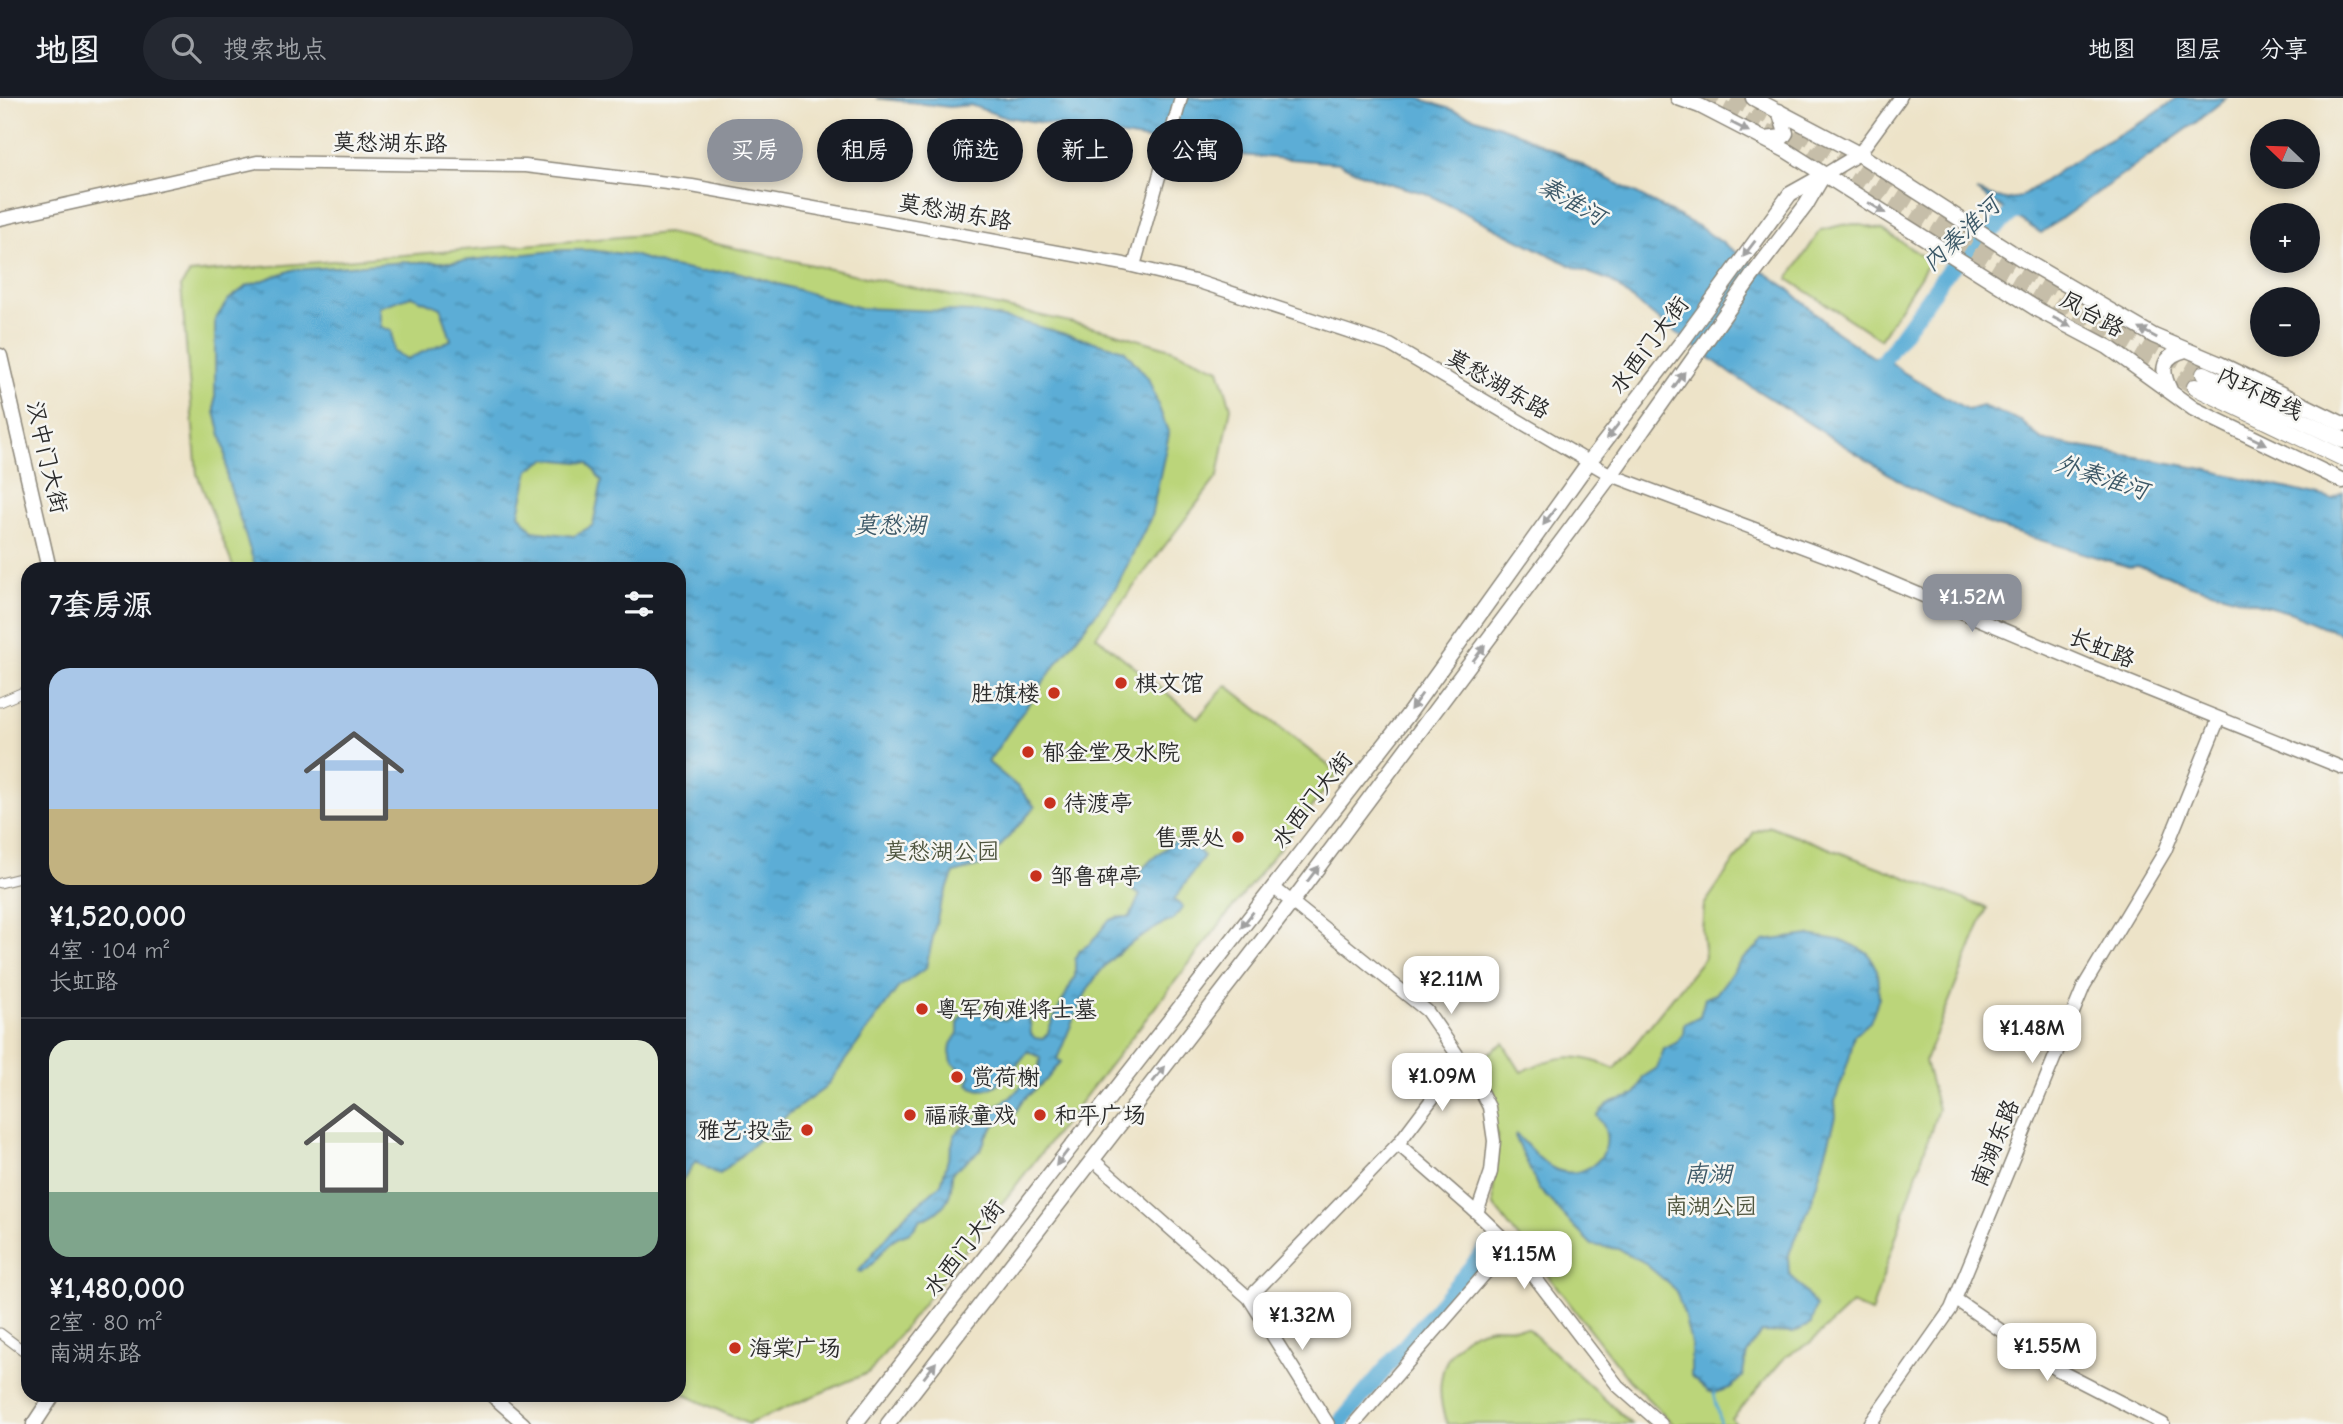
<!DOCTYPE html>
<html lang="zh">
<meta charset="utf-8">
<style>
:root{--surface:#171b24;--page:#242831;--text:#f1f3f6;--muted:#9ea1a6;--line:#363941;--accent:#8c9099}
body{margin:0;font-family:"Comic Neue","LXGW WenKai TC",sans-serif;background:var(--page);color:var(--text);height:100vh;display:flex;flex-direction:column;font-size:26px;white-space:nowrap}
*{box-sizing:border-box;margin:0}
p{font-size:23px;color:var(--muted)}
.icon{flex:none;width:38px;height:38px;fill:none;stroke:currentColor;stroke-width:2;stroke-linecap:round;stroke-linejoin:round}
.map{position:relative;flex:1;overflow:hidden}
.side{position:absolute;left:21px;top:464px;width:665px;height:840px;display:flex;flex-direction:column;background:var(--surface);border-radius:21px;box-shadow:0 4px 10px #0003}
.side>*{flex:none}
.banner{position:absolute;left:707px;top:21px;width:665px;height:63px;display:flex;gap:14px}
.needle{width:46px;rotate:293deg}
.controls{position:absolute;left:2250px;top:21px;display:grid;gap:14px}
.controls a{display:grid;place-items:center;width:70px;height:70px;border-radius:50%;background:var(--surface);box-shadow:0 4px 10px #0003;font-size:35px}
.price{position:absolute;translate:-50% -60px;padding:0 16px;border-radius:14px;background:#fff;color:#222;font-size:23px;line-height:46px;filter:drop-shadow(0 2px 4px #0008)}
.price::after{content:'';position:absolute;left:50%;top:42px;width:21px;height:16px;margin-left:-10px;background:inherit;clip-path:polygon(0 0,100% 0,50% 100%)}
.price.on{background:var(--accent);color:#fff}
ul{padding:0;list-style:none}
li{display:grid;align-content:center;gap:14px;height:371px;padding:0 28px}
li+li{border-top:2px solid var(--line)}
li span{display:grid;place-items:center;height:217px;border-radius:21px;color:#555}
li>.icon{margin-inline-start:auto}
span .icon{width:126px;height:126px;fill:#fffc;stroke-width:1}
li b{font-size:30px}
h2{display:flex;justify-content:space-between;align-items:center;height:84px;padding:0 28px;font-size:30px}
.tag{padding:0 24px;border-radius:32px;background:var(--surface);box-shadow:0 4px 10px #0003;font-size:24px;line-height:63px}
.tag.on{background:var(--accent);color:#fff}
header{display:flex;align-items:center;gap:42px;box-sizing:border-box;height:98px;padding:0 35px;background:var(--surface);border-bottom:2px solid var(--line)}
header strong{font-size:33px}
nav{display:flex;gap:38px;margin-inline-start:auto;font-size:24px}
.search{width:490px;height:63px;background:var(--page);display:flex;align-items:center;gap:18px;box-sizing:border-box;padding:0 24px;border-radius:38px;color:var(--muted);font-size:26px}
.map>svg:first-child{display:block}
.park{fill:#bbd57a;stroke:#738052;stroke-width:2}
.water{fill:url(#water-ripples);stroke:#436c80;stroke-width:2;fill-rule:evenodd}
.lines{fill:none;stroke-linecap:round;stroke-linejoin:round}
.stream{stroke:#5badd6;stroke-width:2.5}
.river{stroke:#5badd6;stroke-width:16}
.highway-tunnel{stroke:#c6bea9;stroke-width:16;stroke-dasharray:16 8;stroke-linecap:butt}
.street-casing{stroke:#8c877a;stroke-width:11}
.secondary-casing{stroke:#8c877a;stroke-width:15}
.primary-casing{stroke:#8c877a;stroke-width:17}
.highway-casing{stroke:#8c877a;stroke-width:18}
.street{stroke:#fff;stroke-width:9}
.secondary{stroke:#fff;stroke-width:12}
.primary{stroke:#fff;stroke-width:14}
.highway{stroke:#fff;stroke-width:16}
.oneway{fill:#a0a0a0}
.poi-dot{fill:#c8321e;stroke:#f6f6f2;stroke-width:2.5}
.labels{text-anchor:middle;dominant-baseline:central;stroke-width:5;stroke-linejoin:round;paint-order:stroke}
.street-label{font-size:23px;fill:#2b2b2b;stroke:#f6f6f2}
.poi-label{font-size:23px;fill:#2b2b2b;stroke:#f6f6f2;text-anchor:start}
.park-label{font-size:23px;fill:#4f563f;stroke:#f6f6f2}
.water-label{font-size:24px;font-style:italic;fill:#3c5867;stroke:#f6f6f2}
</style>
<header>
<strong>地图</strong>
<div class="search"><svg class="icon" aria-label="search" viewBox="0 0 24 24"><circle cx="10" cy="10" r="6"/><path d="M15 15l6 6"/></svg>搜索地点</div>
<nav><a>地图</a><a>图层</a><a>分享</a></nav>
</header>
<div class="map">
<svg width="2343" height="1326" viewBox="0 0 2343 1326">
<defs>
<pattern id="water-ripples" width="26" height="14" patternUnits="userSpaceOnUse" patternTransform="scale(1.75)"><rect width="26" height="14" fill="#5badd6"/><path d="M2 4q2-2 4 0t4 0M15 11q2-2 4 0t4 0" fill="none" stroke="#4b8dae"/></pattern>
</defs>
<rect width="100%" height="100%" fill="#f6f6f2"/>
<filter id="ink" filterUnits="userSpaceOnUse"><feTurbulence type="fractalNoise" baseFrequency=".0143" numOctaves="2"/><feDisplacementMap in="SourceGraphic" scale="14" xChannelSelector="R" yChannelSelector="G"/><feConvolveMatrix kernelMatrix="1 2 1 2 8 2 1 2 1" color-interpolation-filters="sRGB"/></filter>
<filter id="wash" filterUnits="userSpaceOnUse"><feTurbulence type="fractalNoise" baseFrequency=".00686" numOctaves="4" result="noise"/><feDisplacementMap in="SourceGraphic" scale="28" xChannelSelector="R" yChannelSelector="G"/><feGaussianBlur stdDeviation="1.57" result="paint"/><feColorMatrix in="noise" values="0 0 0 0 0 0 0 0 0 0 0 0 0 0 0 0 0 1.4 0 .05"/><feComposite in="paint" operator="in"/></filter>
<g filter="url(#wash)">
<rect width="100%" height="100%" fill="#ede3c8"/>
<path class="park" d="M1856 126 1883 132 1930 163 1880 241 1788 181 1821 132 1842 127Z
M667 135 1110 233 1171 251 1219 271 1231 309 1218 378 1096 538 1198 620 1226 587 1338 675 870 1274 748 1326 679 1294V471H234L197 376 181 188 190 175Z
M1770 728 1987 810 1925 963 1938 1011 1871 1215 1852 1206 1811 1244 1786 1258 1732 1321 1736 1326H1673L1629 1282 1494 1108 1493 1095 1498 1040 1471 968 1503 945 1521 974C1558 956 1578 954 1615 971L1705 859 1702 833 1704 807 1754 734Z
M1492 1229 1527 1230 1632 1326H1447C1435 1295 1438 1261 1466 1239 1473 1233 1484 1231 1492 1229Z"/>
<path class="water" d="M876 0H1419L1513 33 1554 52 1701 130 1786 189 1835 233 1882 265 1884 259 1903 274 1968 312 1982 308 2021 323 2042 342 2204 371 2332 401 2343 394V537L2292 515 2187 486 2168 477 2138 468 2129 469 1991 427 1908 388 1733 277 1638 206 1611 183 1574 169 1425 95C1395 88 1365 79 1339 65L1239 57 1001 18 970 7 949 9Z
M2178 0H2226L2194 26 2041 135 1976 93 2004 102 2020 99 2092 51 2146 22Z
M563 152H589L633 157 667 168 700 174 734 173 860 210 972 214 1018 223 1124 252 1148 280 1169 336 1151 419 1117 488 1052 572 988 664 1019 690 1035 709 984 767 954 775 940 808 926 870 898 890 825 990 782 1021 719 1077 696 1063 683 1081 679 1078V471H256L227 380 225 353 215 314V222L228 202 247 188 292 172 406 164H452ZM411 198 441 210 451 242 407 261 394 254 392 233 381 229 379 209ZM546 361 588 365 602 383 593 427 574 438 533 433 519 416 529 372Z
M1176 742 1190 744 1204 758 1174 802 1183 809 1172 823C1159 826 1154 832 1143 838 1089 868 1080 908 1057 961L1061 964 1047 981 1022 1003 1016 1014 995 1027 986 1039 981 1052 953 1073C951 1079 952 1084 951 1090 950 1105 934 1120 920 1121 909 1141 907 1132 894 1141 881 1151 876 1167 861 1174L858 1173 905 1117 941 1086 955 1036 963 1029 1011 999 1039 969 1040 959 1028 953C1015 969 991 1006 968 986L971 978 952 965 950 954 951 946 958 935V925L964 915 974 906H980L977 911 979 916 1005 922 1011 918 1014 904 1030 923 1031 936 1035 940 1043 941 1048 935 1050 928 1075 878V862L1080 852 1091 845 1108 823 1118 819H1130L1140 797 1130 791C1136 772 1160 754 1176 742Z
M1809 837 1844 843 1868 855 1877 872 1879 900 1870 924 1854 937 1850 958 1835 1003 1836 1019 1811 1106 1788 1158 1789 1175 1816 1208 1811 1226 1793 1235 1761 1234 1747 1256 1742 1279 1730 1290 1714 1295 1708 1293 1691 1278V1246L1684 1216 1675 1191 1642 1163 1618 1151 1592 1147 1579 1134 1538 1090 1515 1038 1516 1036C1529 1048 1541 1066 1557 1072 1582 1082 1614 1060 1605 1032 1604 1027 1600 1022 1597 1018 1616 989 1635 1013 1643 979L1657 970 1664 951 1676 945 1683 936 1684 926 1700 918 1705 900 1716 896 1740 864 1764 843Z"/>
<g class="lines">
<path class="stream" d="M1714 1295 1721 1326"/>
<path class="river" d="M1870 281 1947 174 2012 115 2032 109
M1339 1326 1488 1149"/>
</g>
</g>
<g filter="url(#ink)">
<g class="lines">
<path class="highway-tunnel" d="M1702 0 1802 52 2008 179 2195 289
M1732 0 1815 43 2016 167 2204 276"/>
<defs>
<path id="street" d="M0 604 28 592
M0 785 28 778
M0 1235 28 1256"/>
<path id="secondary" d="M1824 77 1859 56 1900 0
M0 121 257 64 525 68 692 88 1124 166 1199 184 1390 247 1611 377 1845 465 2092 569 2343 670
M1134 168 1181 0
M1273 789 1427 913 1476 984 1489 1009 1494 1043 1491 1074 1477 1115
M1398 1046 1477 1115 1510 1147 1618 1288 1661 1326
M1092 1061 1249 1200 1398 1046 1460 964
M1249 1200 1328 1326
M1955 1201 2058 1272 2163 1326
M491 1297 524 1326
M1354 1326 1510 1147
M1870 1326 1951 1211 2084 888 2165 753 2219 620"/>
<path id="primary" d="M1678 0 1700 8 1787 53 2040 213 2108 249 2194 311 2343 383
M1753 0 1859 56 2022 161 2154 238 2218 265 2343 326
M1764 41 1783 39 1786 35 1779 13
M0 258 49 471
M2170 292C2160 271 2162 258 2186 252
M34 1326 53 1297
M855 1326 1407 618 1589 364 1684 241 1790 96 1824 77
M888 1326 1292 804 1611 377 1752 178 1806 107 1823 78"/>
<path id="highway" d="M2204 276 2343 342
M2195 289 2343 360"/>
</defs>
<use href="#street" class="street-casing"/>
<use href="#secondary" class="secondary-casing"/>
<use href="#primary" class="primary-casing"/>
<use href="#highway" class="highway-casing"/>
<use href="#street" class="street"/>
<use href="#secondary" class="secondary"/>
<use href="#primary" class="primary"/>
<use href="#highway" class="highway"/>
</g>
<defs><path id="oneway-solid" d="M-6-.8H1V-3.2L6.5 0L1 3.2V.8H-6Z" transform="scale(1.75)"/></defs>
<g class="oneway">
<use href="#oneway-solid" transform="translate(1740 29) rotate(27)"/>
<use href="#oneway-solid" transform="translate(1877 110) rotate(32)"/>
<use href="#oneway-solid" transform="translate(1749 151) rotate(127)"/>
<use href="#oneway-solid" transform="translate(2062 224) rotate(27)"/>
<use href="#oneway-solid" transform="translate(2148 235) rotate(-152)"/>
<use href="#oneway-solid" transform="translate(1679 282) rotate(-55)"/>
<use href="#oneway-solid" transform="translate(1613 333) rotate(128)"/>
<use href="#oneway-solid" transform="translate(2257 342) rotate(26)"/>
<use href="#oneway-solid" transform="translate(1549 419) rotate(126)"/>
<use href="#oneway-solid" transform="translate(1479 555) rotate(-53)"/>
<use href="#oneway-solid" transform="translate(1416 604) rotate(126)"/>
<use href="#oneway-solid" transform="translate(1313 776) rotate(-53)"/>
<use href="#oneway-solid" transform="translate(1247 822) rotate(128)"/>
<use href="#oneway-solid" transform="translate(1159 976) rotate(-52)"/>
<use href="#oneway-solid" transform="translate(1062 1060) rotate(128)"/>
<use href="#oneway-solid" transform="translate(930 1272) rotate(-52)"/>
</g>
</g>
<g class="poi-dot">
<circle cx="1121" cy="585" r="7"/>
<circle cx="1054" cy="595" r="7"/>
<circle cx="1028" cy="654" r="7"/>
<circle cx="1050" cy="705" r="7"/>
<circle cx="1238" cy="739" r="7"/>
<circle cx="1036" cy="778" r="7"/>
<circle cx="922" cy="911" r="7"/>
<circle cx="957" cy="979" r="7"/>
<circle cx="910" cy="1017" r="7"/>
<circle cx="1040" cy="1017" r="7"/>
<circle cx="807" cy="1032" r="7"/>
<circle cx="735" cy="1250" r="7"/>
</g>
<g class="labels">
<g class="street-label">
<text transform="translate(390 45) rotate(1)">莫愁湖东路</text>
<text transform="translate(955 114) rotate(10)">莫愁湖东路</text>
<text transform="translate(2092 216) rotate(29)">凤台路</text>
<text transform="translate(1649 247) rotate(-53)">水西门大街</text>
<text transform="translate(1498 286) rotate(30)">莫愁湖东路</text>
<text transform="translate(2260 295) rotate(26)">内环西线</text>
<text transform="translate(47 359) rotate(77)">汉中门大街</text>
<text transform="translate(2102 550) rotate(22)">长虹路</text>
<text transform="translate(1312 702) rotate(-52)">水西门大街</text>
<text transform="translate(1995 1045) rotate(-68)">南湖东路</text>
<text transform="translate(964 1150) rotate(-52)">水西门大街</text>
</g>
<g class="poi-label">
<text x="1135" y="585">棋文馆</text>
<text x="1040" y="595" text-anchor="end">胜旗楼</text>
<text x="1042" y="654">郁金堂及水院</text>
<text x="1064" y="705">待渡亭</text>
<text x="1224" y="739" text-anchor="end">售票处</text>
<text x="1050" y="778">邹鲁碑亭</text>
<text x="936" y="911">粤军殉难将士墓</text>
<text x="971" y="979">赏荷榭</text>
<text x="924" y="1017">福禄童戏</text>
<text x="1054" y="1017">和平广场</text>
<text x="793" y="1032" text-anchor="end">雅艺·投壶</text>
<text x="749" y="1250">海棠广场</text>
</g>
<g class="park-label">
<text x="942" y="753">莫愁湖公园</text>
<text x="1711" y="1108">南湖公园</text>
</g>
<g class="water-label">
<text transform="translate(1572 103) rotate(30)">秦淮河</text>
<text transform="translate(1961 136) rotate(-43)">内秦淮河</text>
<text transform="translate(2102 379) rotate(18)">外秦淮河</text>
<text x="890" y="427">莫愁湖</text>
<text x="1708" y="1076">南湖</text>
</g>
</g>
</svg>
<div class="controls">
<a><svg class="needle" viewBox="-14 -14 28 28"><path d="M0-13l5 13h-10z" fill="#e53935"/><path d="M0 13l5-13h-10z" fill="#9ea1a6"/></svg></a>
<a>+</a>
<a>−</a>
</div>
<b class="price on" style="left:1972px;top:536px">¥1.52M</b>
<b class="price" style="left:1451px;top:918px">¥2.11M</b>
<b class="price" style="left:2032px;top:967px">¥1.48M</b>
<b class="price" style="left:1442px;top:1015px">¥1.09M</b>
<b class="price" style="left:1524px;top:1193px">¥1.15M</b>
<b class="price" style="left:1302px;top:1254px">¥1.32M</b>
<b class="price" style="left:2047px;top:1285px">¥1.55M</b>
<div class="banner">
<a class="tag on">买房</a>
<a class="tag">租房</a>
<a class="tag">筛选</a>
<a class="tag">新上</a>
<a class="tag">公寓</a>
</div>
<section class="side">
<h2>7套房源<svg class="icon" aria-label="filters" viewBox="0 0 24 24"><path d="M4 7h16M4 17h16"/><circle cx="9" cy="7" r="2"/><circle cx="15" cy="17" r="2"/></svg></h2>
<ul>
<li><span style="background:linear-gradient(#a9c7e8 65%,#c2b280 0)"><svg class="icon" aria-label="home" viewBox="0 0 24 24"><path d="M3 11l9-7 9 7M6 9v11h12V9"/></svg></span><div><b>¥1,520,000</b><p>4室 · 104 m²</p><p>长虹路</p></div></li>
<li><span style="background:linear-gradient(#dfe7d0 70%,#7fa58c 0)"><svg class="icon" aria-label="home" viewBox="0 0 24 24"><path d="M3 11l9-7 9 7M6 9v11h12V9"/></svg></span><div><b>¥1,480,000</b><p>2室 · 80 m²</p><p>南湖东路</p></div></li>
</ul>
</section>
</div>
